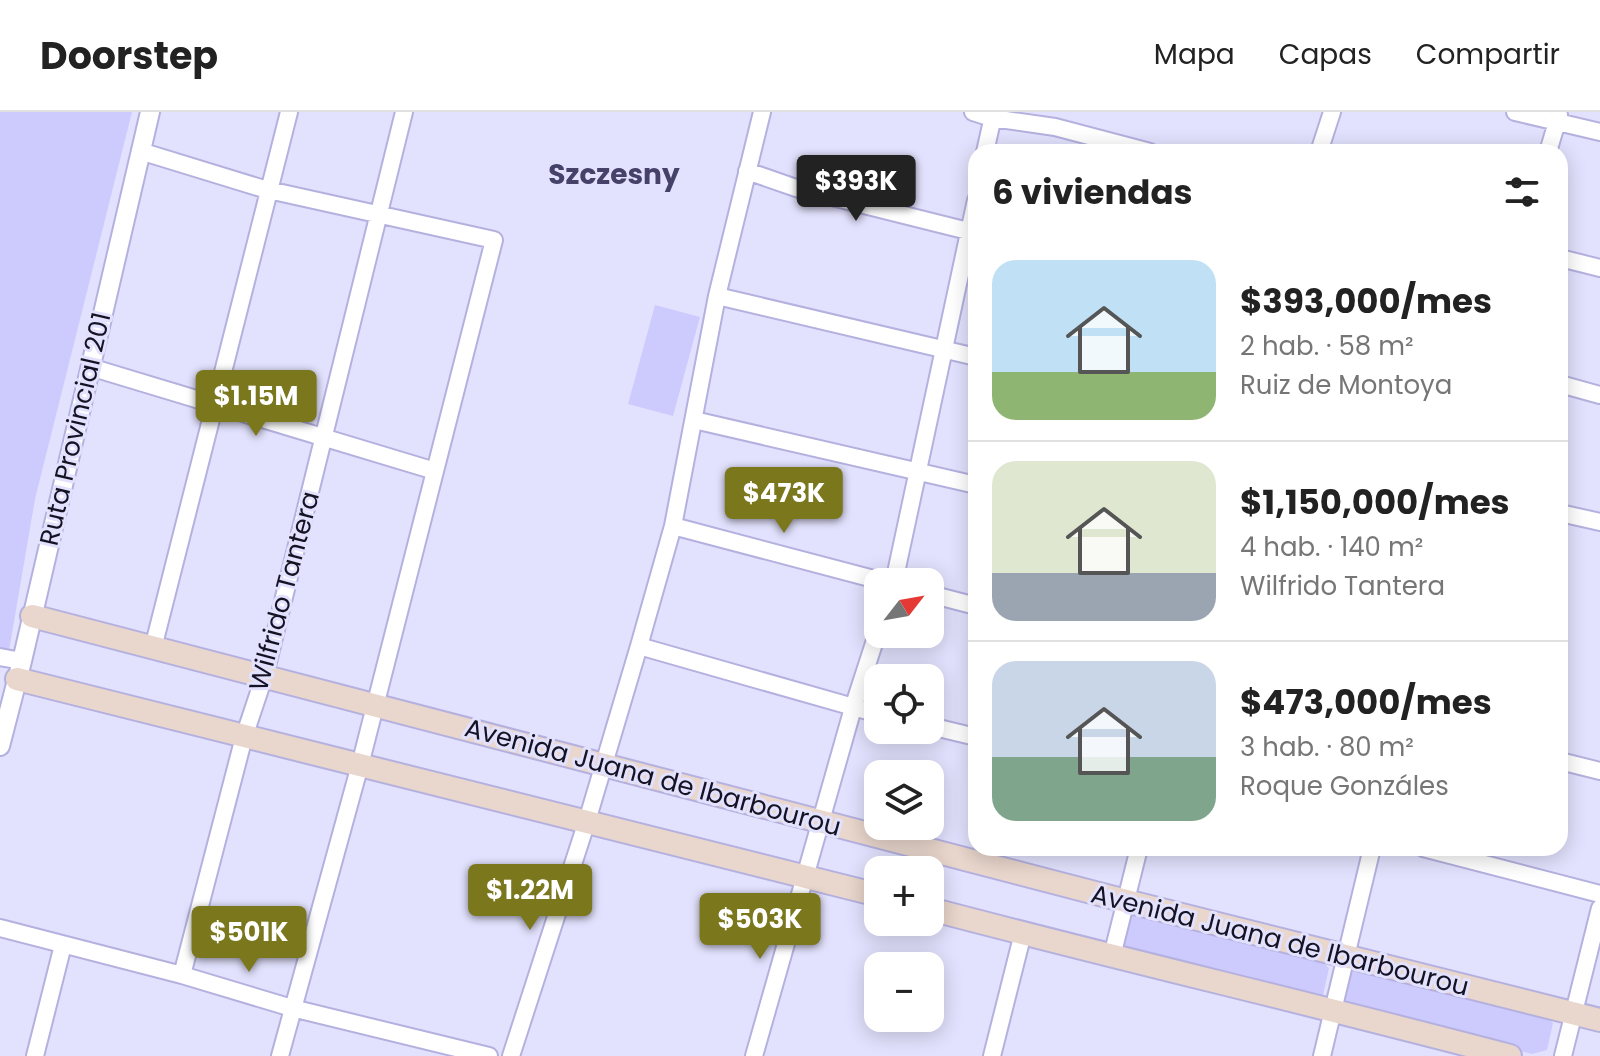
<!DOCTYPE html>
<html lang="es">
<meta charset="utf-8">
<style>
:root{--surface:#fff;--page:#f6f6f6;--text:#222;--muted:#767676;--line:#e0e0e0;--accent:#7a771d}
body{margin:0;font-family:Poppins,sans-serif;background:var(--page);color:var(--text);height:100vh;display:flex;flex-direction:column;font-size:30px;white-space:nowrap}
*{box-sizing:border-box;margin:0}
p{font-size:26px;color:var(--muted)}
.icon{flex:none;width:44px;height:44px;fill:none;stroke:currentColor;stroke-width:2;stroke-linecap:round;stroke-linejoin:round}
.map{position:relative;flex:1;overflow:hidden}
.panel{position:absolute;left:968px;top:32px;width:600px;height:712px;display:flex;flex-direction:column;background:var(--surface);border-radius:24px;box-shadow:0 4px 20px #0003}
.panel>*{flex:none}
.needle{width:52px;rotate:59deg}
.buttons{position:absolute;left:864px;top:456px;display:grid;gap:16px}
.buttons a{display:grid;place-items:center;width:80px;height:80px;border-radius:16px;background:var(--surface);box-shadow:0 4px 20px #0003;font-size:40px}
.price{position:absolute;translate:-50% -68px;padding:0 18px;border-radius:8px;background:var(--accent);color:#fff;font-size:26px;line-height:52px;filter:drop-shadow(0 2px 4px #0008)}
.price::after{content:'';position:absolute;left:50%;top:48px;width:24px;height:18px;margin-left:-12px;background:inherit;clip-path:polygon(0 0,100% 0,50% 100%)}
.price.current{background:#222;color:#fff}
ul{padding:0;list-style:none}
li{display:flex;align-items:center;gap:24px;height:200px;padding:0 24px}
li+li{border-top:2px solid var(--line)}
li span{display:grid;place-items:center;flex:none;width:224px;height:160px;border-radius:24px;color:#555}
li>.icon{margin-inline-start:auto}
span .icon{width:96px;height:96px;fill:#fffc;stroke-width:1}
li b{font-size:34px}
h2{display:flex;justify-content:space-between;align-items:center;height:96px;padding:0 24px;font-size:34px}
header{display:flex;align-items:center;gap:48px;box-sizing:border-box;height:112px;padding:0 40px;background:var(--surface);border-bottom:2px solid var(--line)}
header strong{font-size:38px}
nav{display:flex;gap:44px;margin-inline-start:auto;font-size:28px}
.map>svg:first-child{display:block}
.green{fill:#cdcafd}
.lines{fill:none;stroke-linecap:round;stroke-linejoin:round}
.minor-casing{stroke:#b4b1df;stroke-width:20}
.tertiary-casing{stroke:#b4b1df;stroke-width:22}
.secondary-casing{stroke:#b4b1df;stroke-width:26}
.minor{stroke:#fff;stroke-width:16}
.tertiary{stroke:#fff;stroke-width:18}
.secondary{stroke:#e9d6cc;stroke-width:22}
.labels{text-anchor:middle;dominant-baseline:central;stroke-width:6;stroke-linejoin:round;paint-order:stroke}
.street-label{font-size:26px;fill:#151323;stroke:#e3e2fe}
.neighbourhood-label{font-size:28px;font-weight:bold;fill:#454168;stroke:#e3e2fe}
</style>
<header>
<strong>Doorstep</strong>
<nav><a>Mapa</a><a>Capas</a><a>Compartir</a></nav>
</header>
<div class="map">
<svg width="1600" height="944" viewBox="0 0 1600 944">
<rect width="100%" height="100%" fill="#e3e2fe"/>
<path class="green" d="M0 0H132L35 387 9 539 0 537Z
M655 193 700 205 673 304 628 292Z
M1131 802 1321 849 1329 856 1323 883 1309 887 1115 834 1120 807Z
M1355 857 1545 904 1553 911 1547 938 1532 942 1348 894 1339 889 1344 862Z"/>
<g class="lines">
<defs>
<path id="minor" d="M973 0 992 6 1055 15 1150 40
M1515 0 1600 20
M140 39 264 77 494 128 360 653 280 944
M985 40 994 0
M1319 40 1332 0
M1548 40 1559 3
M747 59 796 76 976 121
M1560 146 1600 156
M717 184 976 245
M90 255 435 359
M1560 272 1600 283
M694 308 976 373
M1560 401 1600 410
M673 414 885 470
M894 470 976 88
M930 482 976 494
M639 534 878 602
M153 536 289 0
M0 545 22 549
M930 614 976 625
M1560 649 1600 659
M1423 736 1600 782
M0 816 182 863 292 896 489 944
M1112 844 1139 736
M182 863 244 625 265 562 404 0
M35 944 63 833
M511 944 587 709 639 534 673 414 717 184 762 0
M754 944 853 596 878 519
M992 944 1023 821
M1322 944 1372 736
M1563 944 1600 796"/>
<path id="tertiary" d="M0 634 22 549 150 0"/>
<path id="secondary" d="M32 504 1126 789 1600 908
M17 567 878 783
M930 797C1123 848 1317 893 1510 944"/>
</defs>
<use href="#minor" class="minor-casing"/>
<use href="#tertiary" class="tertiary-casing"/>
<use href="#secondary" class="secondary-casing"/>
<use href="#minor" class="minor"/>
<use href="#tertiary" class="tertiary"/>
<use href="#secondary" class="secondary"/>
</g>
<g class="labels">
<g class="street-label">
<text transform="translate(75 317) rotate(-77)">Ruta Provincial 201</text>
<text transform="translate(284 479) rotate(-75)">Wilfrido Tantera</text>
<text transform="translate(653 665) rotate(15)">Avenida Juana de Ibarbourou</text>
<text transform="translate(1280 828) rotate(14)">Avenida Juana de Ibarbourou</text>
</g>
<g class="neighbourhood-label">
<text x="614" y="62">Szczesny</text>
</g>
</g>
</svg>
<div class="buttons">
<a><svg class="needle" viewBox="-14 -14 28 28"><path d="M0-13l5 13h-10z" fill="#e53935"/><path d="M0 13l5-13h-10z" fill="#767676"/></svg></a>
<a><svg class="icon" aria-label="locate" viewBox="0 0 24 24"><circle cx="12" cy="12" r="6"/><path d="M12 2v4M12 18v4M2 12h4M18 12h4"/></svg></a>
<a><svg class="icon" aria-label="layers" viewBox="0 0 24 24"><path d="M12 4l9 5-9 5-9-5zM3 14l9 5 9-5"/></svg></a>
<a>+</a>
<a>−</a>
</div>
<b class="price current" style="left:856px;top:111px">$393K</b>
<b class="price" style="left:256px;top:326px">$1.15M</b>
<b class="price" style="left:784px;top:423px">$473K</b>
<b class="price" style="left:530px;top:820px">$1.22M</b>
<b class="price" style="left:760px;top:849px">$503K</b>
<b class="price" style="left:249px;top:862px">$501K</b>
<section class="panel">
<h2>6 viviendas<svg class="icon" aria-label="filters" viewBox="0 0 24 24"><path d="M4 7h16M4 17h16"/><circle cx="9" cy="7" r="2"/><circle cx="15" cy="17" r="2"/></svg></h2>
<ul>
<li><span style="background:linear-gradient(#bfe0f5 70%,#8fb573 0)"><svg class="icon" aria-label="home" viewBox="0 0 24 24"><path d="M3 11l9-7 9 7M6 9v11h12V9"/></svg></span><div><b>$393,000/mes</b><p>2 hab. · 58 m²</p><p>Ruiz de Montoya</p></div></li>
<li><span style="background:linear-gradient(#dfe7d0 70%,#9aa5b1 0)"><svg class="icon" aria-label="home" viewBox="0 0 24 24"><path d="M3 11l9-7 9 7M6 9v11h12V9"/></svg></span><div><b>$1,150,000/mes</b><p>4 hab. · 140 m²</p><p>Wilfrido Tantera</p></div></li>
<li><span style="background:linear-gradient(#c9d6e8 60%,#7fa58c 0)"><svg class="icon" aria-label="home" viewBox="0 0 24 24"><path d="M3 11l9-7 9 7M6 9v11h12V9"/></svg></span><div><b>$473,000/mes</b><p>3 hab. · 80 m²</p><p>Roque Gonzáles</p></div></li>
</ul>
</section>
</div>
